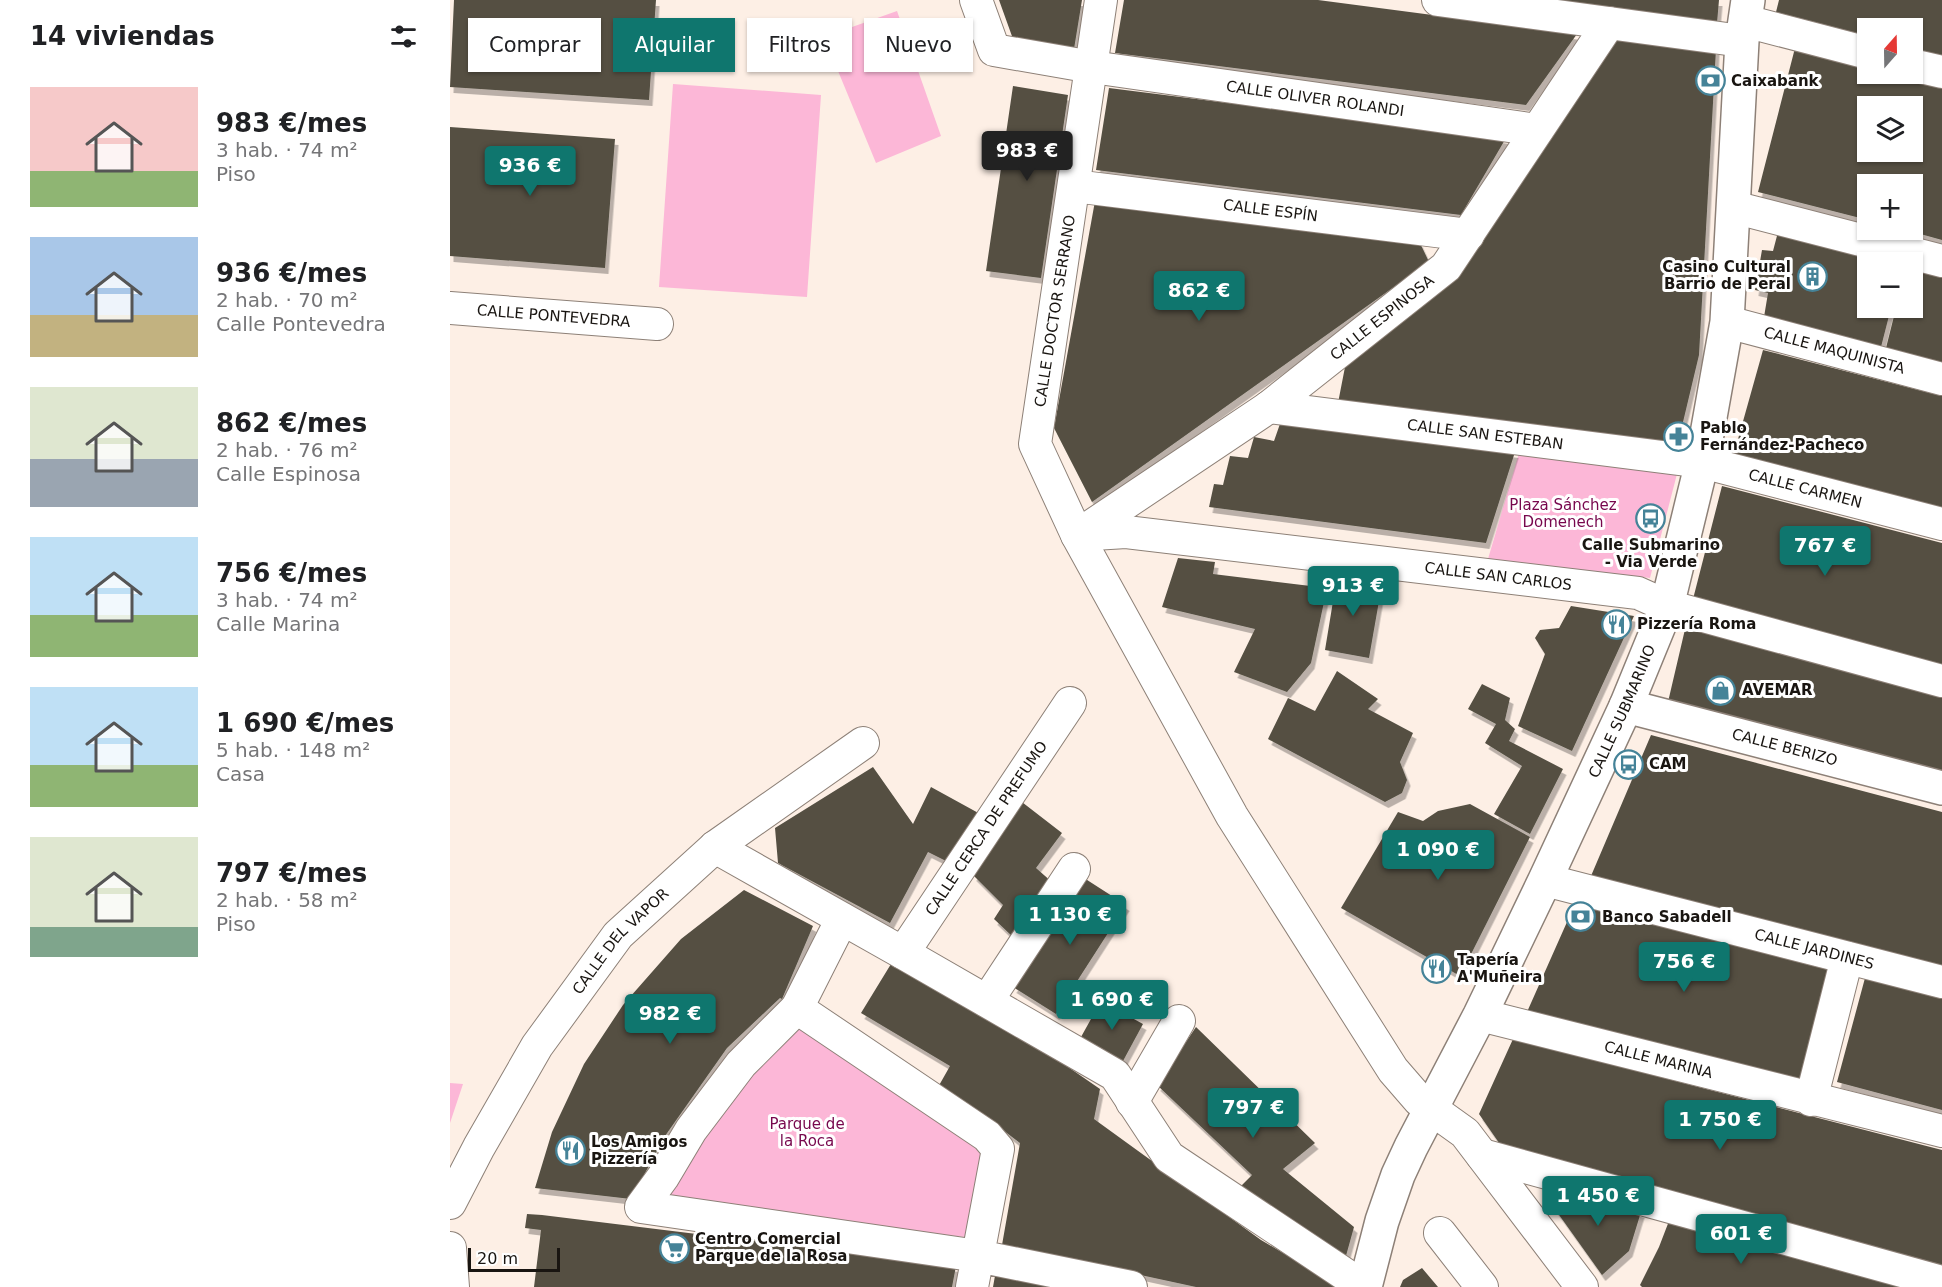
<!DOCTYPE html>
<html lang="es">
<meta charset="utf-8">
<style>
:root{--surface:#fff;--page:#f6f6f6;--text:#202124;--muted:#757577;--accent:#0f766e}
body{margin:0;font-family:"DejaVu Sans",sans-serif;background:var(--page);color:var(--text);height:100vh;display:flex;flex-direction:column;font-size:22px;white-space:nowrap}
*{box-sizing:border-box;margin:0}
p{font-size:20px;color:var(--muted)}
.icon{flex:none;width:33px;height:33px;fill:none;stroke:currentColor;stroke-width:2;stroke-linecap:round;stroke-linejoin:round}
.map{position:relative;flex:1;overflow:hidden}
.details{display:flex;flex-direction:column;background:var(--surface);width:450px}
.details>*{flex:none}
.hud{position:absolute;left:18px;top:18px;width:570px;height:54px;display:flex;gap:12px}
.needle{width:39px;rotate:20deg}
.controls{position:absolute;left:1407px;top:18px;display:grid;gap:12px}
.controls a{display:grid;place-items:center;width:66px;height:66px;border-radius:0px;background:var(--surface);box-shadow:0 2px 4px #0004;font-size:30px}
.scale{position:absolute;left:18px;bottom:15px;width:92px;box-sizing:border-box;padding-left:6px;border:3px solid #191511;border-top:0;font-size:16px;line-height:21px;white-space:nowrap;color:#191511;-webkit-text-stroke:4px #fff;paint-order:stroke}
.price{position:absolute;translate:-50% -51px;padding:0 14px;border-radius:6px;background:var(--accent);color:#fff;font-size:20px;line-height:39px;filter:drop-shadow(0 2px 3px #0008)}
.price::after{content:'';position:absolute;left:50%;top:36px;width:18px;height:14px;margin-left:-9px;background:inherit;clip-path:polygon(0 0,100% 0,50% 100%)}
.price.selected{background:#222;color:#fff}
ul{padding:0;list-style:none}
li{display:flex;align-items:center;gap:18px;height:150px;padding:0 30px}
li span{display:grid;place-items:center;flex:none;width:168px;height:120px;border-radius:0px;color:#555}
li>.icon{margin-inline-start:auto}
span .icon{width:72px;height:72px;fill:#fffc;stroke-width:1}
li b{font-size:26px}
h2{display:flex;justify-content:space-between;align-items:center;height:72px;padding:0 30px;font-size:26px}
.tag{padding:0 21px;border-radius:0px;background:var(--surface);box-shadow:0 2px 4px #0004;font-size:21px;line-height:54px}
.tag.selected{background:var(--accent);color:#fff}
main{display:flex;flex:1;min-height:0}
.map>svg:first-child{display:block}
.green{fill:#fcb7d7}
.building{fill:#545043;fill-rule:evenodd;filter:url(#shadow)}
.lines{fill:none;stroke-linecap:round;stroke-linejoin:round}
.street-casing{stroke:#8d8077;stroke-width:34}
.secondary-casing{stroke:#8d8077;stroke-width:36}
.street{stroke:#fff;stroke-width:32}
.secondary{stroke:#fff;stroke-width:33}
.labels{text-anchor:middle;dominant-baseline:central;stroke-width:6;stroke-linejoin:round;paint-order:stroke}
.poi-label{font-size:15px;font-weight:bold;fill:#191511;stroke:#fff;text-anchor:start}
.street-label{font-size:15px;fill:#191511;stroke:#fff}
.park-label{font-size:15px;fill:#77074d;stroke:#fff}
</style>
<main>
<section class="details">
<h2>14 viviendas<svg class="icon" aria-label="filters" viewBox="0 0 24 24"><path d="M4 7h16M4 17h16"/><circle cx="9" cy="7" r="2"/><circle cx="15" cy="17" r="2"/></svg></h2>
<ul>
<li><span style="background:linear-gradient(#f6c9c9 70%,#8fb573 0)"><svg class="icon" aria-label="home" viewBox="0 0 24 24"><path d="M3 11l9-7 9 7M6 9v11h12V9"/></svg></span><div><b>983 €/mes</b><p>3 hab. · 74 m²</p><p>Piso</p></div></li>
<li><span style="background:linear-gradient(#a9c7e8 65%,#c2b280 0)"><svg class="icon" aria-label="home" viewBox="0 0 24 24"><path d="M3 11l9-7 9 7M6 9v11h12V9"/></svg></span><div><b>936 €/mes</b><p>2 hab. · 70 m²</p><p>Calle Pontevedra</p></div></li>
<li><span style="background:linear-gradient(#dfe7d0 60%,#9aa5b1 0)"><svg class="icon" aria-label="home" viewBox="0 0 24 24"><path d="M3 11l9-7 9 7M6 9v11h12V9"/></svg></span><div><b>862 €/mes</b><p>2 hab. · 76 m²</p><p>Calle Espinosa</p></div></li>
<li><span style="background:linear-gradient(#bfe0f5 65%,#8fb573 0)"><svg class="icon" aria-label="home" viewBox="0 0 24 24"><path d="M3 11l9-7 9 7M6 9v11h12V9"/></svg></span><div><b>756 €/mes</b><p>3 hab. · 74 m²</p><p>Calle Marina</p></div></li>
<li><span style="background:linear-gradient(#bfe0f5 65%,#8fb573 0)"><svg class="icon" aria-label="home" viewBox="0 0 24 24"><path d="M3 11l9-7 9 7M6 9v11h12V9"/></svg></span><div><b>1 690 €/mes</b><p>5 hab. · 148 m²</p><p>Casa</p></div></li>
<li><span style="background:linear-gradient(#dfe7d0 75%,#7fa58c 0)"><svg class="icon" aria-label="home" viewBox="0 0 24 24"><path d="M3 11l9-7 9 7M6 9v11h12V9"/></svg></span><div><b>797 €/mes</b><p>2 hab. · 58 m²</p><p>Piso</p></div></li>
</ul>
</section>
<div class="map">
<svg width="1492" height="1287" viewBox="0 0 1492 1287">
<defs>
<filter id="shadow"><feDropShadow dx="3.5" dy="6" stdDeviation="0" flood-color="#0004"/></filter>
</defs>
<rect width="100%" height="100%" fill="#fdefe5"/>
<path class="green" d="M447 11 491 136 426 163 374 37Z
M223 84 371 95 357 297 209 287Z
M1069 453 1227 474 1200 578 1038 559Z
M341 1021 541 1147 523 1238 209 1201 238 1148Z
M0 1083 13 1084 0 1123Z"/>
<path class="building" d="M4 0H206L199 100 0 87Z
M549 0H632L624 49 563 39Z
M674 0H868L1127 34 1076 105 665 53Z
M1107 0H1269L1267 23 1107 1Z
M1329 0H1492V56L1462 48V28H1418V36L1326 12Z
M1165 37 1266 49 1249 355 1228 443 888 403 895 367Z
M1345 48 1418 67V74H1443L1492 86V240L1456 230H1462V184H1418V220L1308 192ZM1418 106H1462V152H1418Z
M563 86 618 95 591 278 536 271Z
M659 88 1056 138 1011 215 646 170Z
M0 127 165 139 155 268 0 256Z
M645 201 969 241 979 262 642 502 604 428Z
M1328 232 1446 262H1418V308H1441L1431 347 1314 317 1318 293 1305 290 1312 250 1323 251Z
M1462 268 1492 275V363L1436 348 1446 308H1462Z
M1313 350 1492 396V511L1283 457Z
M831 421 1065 452 1036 543 759 507 764 484 773 485 780 456 798 458 804 437 824 441Z
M1272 486 1492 543V669L1242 603Z
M728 558 765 562 763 574 877 588 861 663 837 692 784 672 805 629 712 607Z
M887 577 932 584 919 658 875 650Z
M1121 606 1184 616 1122 751 1068 726 1095 654 1085 638 1090 630 1109 628Z
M1236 625 1492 692V774L1218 702Z
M887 671 928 699 918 709 963 733 950 762 957 780 952 793 935 802 818 739 838 698 865 711Z
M1032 684 1060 698 1055 720 1065 729 1059 741 1113 769 1080 834 1044 814 1072 766 1035 743 1046 724 1018 709Z
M1201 735 1492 812V970L1141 876Z
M423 767 463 824 481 787 532 815 498 862 478 852 440 923 328 863 325 828Z
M568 799 612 833 586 868 603 883 564 938 544 919 553 905 523 875Z
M1020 804 1080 837 1010 976 891 908 948 812 973 821 988 811Z
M634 878 676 905 606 1014 563 987Z
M294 890 363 926 332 999 330 998 277 1048 215 1136 181 1199 85 1188 102 1132 134 1064 173 1005 231 939Z
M1125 904 1383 971 1352 1083 1077 1012Z
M441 964 595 1051 650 1089 644 1119 811 1240 891 1287H746L552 1245 570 1143 549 1127 487 1089 500 1066 411 1013Z
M1415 978 1492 999V1110L1387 1082Z
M651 1001 693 1024 673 1061 631 1037Z
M746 1027 865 1143 833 1169 904 1227 894 1263 787 1190 802 1175 707 1085Z
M1063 1039 1492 1150V1270L1054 1150 1029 1114Z
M1112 1190 1191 1212 1179 1251 1152 1275 1102 1205Z
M77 1214 92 1215 506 1266 502 1287H84L91 1230 75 1228Z
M1219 1221 1464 1287H1192L1190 1285 1209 1247Z
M972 1268 988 1287H950L953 1280Z
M546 1270 624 1287H543Z"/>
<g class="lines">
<defs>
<g id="street">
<path id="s1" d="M526 0 544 50 642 67 1087 130"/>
<path d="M651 0 585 444 627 535 782 816 943 1070 969 1100 1015 1133 1132 1287"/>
<path d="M988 0 1292 41"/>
<path d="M1295 21 1418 53"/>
<path d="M1462 65 1492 72"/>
<path id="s2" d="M624 186 1018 235"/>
<path d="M1283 207 1492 261"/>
<path id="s3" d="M0 308 207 324"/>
<path id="s4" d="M1277 322 1492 379"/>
<path id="s5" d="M819 407 1252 462 1492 524"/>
<path id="s6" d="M627 535 676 532 1188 593 1217 606 1492 681"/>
<path id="s7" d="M628 535 819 407 996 267 1159 23"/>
<path d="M265 847 453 953 665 1075 719 1157 914 1287"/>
<path id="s8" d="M1095 880 1492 982"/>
<path id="s9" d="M453 953 620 703"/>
<path d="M537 1001 624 869"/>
<path d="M347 1008 392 919"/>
<path id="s10" d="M1030 1015 1492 1131"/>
<path d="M1361 1100 1397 958"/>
<path d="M682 1102 729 1021"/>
<path d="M1032 1155 1492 1282"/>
<path id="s11" d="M0 1203 29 1147 87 1046 168 935 265 847 413 743"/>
<path d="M990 1233 1032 1287"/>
<path d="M0 1248 3 1287"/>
<path d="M522 1287 548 1149 537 1136 347 1008 291 1064 241 1130 213 1177 191 1207 528 1256 681 1287"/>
</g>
<g id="secondary">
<path id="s12" d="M1176 706 1492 788"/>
<path id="s13" d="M915 1287 932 1221 948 1175 961 1147 1030 1015 1095 880 1176 706 1217 606 1252 462 1277 322 1292 41 1298 0"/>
</g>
</defs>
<use href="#street" class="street-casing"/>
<use href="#secondary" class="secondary-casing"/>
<use href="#street" class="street"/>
<use href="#secondary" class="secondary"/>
</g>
<defs>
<symbol id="bank-ring" viewBox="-11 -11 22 22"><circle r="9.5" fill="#fff" stroke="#458398" stroke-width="1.5"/><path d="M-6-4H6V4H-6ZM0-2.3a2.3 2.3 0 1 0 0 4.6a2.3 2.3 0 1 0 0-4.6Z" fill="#458398"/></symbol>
<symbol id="building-ring" viewBox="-11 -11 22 22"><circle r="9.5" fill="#fff" stroke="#458398" stroke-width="1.5"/><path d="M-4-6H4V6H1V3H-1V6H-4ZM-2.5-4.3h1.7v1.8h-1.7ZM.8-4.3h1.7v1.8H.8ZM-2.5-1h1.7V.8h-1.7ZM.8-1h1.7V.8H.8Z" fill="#458398"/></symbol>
<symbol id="pharmacy-ring" viewBox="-11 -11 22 22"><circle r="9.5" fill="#fff" stroke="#458398" stroke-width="1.5"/><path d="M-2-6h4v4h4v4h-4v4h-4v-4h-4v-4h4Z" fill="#458398"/></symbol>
<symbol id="bus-ring" viewBox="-11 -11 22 22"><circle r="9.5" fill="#fff" stroke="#458398" stroke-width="1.5"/><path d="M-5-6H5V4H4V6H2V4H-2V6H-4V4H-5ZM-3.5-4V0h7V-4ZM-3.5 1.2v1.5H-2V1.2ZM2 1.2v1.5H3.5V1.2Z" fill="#458398"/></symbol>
<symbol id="restaurant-ring" viewBox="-11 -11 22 22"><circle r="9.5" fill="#fff" stroke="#458398" stroke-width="1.5"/><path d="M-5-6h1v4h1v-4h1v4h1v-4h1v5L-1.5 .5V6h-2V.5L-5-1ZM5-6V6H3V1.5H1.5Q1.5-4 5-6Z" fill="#458398"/></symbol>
<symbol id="shop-ring" viewBox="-11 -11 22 22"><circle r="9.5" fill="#fff" stroke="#458398" stroke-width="1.5"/><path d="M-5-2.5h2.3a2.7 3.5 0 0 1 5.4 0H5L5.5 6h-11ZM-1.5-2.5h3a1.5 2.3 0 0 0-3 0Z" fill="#458398"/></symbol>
<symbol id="supermarket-ring" viewBox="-11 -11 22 22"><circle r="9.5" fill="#fff" stroke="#458398" stroke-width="1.5"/><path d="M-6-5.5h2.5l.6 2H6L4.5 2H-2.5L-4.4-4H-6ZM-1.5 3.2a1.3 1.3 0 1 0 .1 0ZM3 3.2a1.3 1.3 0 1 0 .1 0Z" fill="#458398"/></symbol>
</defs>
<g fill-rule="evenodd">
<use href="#bank-ring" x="1244" y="64" width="33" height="33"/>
<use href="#building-ring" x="1346" y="260" width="33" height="33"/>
<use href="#pharmacy-ring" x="1212" y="420" width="33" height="33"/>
<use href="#bus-ring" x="1184" y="502" width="33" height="33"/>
<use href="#restaurant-ring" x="1150" y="608" width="33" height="33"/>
<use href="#shop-ring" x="1254" y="674" width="33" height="33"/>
<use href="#bus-ring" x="1162" y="748" width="33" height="33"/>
<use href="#bank-ring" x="1114" y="900" width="33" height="33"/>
<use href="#restaurant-ring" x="970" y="952" width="33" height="33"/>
<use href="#restaurant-ring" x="104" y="1134" width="33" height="33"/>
<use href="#supermarket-ring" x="208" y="1232" width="33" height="33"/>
</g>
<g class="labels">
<g class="poi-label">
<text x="1281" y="81">Caixabank</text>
<text x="1341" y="267" text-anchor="end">Casino Cultural<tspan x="1341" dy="17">Barrio de Peral</tspan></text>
<text x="1250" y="428">Pablo<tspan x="1250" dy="17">Fernández-Pacheco</tspan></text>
<text x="1201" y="545" text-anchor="middle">Calle Submarino<tspan x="1201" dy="17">- Via Verde</tspan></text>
<text x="1187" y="624">Pizzería Roma</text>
<text x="1292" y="690">AVEMAR</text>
<text x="1199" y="764">CAM</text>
<text x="1152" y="917">Banco Sabadell</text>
<text x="1007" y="960">Tapería<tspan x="1007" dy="17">A'Muñeira</tspan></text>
<text x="141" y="1142">Los Amigos<tspan x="141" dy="17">Pizzería</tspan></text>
<text x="245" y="1239">Centro Comercial<tspan x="245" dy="17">Parque de la Rosa</tspan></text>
</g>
<g class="street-label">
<text stroke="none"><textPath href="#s1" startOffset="378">CALLE OLIVER ROLANDI</textPath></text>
<text stroke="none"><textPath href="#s2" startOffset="198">CALLE ESPÍN</textPath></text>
<text transform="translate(605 311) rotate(-81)">CALLE DOCTOR SERRANO</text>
<text stroke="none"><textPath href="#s3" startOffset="104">CALLE PONTEVEDRA</textPath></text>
<text stroke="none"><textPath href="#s7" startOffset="374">CALLE ESPINOSA</textPath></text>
<text stroke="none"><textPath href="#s4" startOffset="111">CALLE MAQUINISTA</textPath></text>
<text stroke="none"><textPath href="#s5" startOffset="218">CALLE SAN ESTEBAN</textPath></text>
<text stroke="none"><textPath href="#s5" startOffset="543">CALLE CARMEN</textPath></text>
<text stroke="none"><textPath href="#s6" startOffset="424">CALLE SAN CARLOS</textPath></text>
<text stroke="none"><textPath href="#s13" startOffset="632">CALLE SUBMARINO</textPath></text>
<text stroke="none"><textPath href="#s12" startOffset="164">CALLE BERIZO</textPath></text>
<text stroke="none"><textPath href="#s9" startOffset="150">CALLE CERCA DE PREFUMO</textPath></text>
<text stroke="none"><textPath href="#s11" startOffset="314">CALLE DEL VAPOR</textPath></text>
<text stroke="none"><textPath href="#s8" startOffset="278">CALLE JARDINES</textPath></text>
<text stroke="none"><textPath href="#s10" startOffset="184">CALLE MARINA</textPath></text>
</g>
<g class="park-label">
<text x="1113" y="505">Plaza Sánchez<tspan x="1113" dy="17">Domenech</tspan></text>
<text x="357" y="1124">Parque de<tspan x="357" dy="17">la Roca</tspan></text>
</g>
</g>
</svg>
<div class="controls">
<a><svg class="needle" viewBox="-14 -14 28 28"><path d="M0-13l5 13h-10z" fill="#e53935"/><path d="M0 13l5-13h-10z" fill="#757577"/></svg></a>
<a><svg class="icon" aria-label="layers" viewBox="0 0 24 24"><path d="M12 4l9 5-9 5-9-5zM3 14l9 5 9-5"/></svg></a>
<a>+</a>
<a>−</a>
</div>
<div class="scale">20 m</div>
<b class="price selected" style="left:577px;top:182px">983 €</b>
<b class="price" style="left:80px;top:197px">936 €</b>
<b class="price" style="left:749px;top:322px">862 €</b>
<b class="price" style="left:1375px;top:577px">767 €</b>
<b class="price" style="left:903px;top:617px">913 €</b>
<b class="price" style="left:988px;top:881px">1 090 €</b>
<b class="price" style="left:620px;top:946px">1 130 €</b>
<b class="price" style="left:1234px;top:993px">756 €</b>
<b class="price" style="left:662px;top:1031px">1 690 €</b>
<b class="price" style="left:220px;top:1045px">982 €</b>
<b class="price" style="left:803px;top:1139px">797 €</b>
<b class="price" style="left:1270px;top:1151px">1 750 €</b>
<b class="price" style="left:1148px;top:1227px">1 450 €</b>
<b class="price" style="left:1291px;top:1265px">601 €</b>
<div class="hud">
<a class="tag">Comprar</a>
<a class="tag selected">Alquilar</a>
<a class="tag">Filtros</a>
<a class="tag">Nuevo</a>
</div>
</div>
</main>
